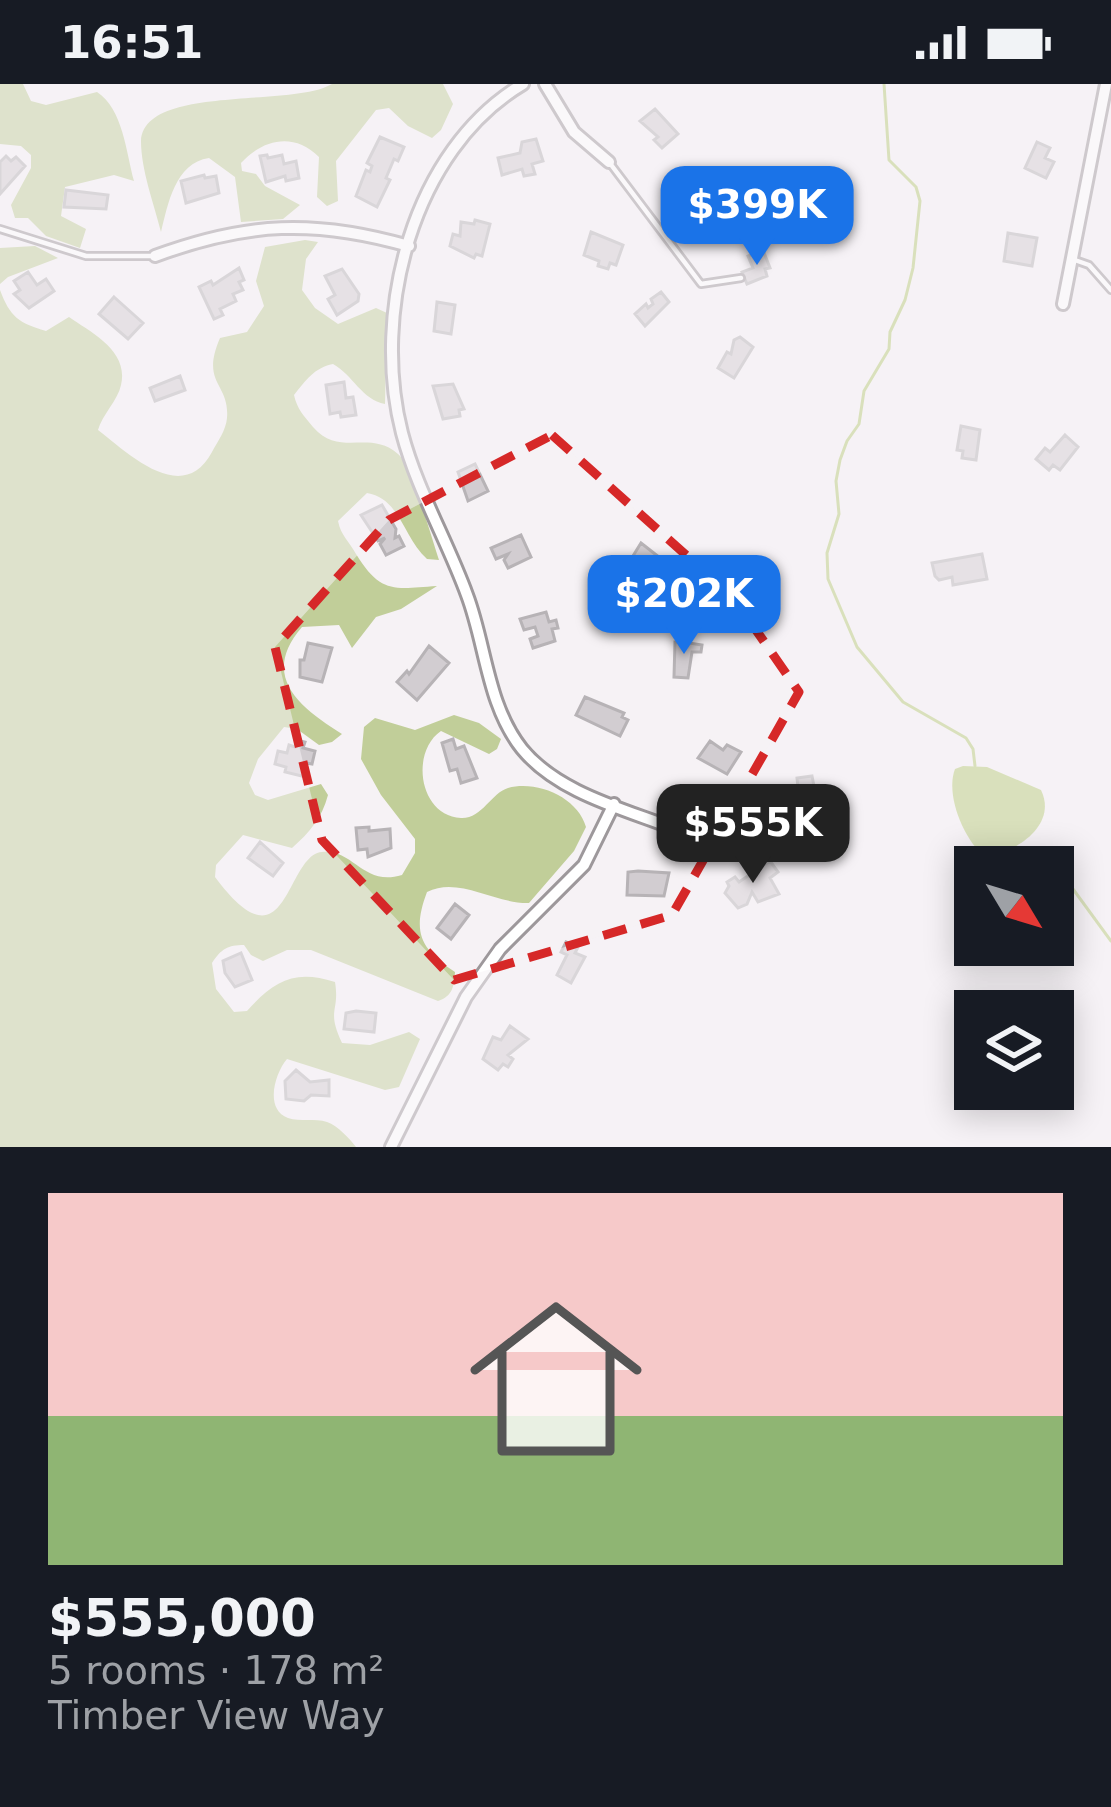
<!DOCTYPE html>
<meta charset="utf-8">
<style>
:root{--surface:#171b24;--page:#20242c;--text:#f1f3f6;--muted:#9ea1a6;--accent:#1a73e8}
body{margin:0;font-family:"DejaVu Sans",sans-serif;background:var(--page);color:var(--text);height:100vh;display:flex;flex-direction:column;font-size:45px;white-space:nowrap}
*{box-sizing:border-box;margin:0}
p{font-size:39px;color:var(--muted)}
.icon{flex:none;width:66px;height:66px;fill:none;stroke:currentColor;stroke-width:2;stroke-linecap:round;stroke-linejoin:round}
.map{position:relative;height:1063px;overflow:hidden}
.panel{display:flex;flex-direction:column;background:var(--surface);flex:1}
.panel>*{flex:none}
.needle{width:78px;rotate:128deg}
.fabs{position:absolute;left:954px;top:762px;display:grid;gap:24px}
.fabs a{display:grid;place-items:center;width:120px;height:120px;border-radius:0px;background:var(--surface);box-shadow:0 6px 30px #0003;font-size:60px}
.price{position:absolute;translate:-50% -102px;padding:0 27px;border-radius:24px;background:var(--accent);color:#fff;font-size:39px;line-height:78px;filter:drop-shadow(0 3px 6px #0008)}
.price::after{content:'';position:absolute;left:50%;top:72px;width:36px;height:27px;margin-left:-18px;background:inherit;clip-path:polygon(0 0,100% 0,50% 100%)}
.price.on{background:#222;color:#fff}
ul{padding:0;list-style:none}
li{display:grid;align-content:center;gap:24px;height:636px;padding:0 48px}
li span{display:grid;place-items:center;height:372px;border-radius:0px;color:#555}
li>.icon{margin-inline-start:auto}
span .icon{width:216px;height:216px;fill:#fffc;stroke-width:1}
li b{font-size:51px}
.status{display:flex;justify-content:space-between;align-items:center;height:84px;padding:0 60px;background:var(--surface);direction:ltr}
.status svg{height:33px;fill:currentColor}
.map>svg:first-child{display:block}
.green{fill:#c1ce99}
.water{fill:#b7cb75}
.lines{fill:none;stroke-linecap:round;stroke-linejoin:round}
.stream{stroke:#b7cb75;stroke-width:3}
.building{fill:#d2cdd1;stroke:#b7b3b6;stroke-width:3}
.service-casing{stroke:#9d989b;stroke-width:10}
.minor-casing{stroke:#9d989b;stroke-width:16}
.service{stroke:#fff;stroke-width:4.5}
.minor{stroke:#fff;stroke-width:10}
.marked{fill:none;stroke:#d62828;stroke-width:9;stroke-dasharray:24 15;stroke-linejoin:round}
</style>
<div class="status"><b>16:51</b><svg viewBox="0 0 49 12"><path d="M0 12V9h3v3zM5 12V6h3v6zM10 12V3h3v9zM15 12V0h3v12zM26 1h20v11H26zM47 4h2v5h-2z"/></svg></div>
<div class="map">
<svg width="1111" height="1063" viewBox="0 0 1111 1063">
<rect width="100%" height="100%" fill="#f6f2f5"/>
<path class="green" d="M0 0H23L31 17 46 21 97 8C123 25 126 68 134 97L114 91 65 103 61 132 86 145 80 164 46 152 28 134H15L11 121 31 84V71L21 62 0 60Z
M332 0H443L453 20 441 46 432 54 408 42 389 24 376 26 336 77 338 117 327 122 317 113 319 73C294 48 263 55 241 79L242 87 256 90 265 102 300 121 283 135 241 138 235 93 209 74C175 79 168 120 161 148 154 120 141 86 141 57 144 0 292 24 332 0Z
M305 156 318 158 306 175 302 206 315 224 338 240 376 224 387 229 385 320C362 316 353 291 333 280 314 284 306 296 294 311 297 325 304 332 313 343 340 374 369 345 398 370 411 381 432 455 439 476L427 475C404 455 400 414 367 409L338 437C341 452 349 457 356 470 381 510 393 505 437 502L401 525 376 533 352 564 339 541 302 543C259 593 301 624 342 650L332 658 319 661 297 645 284 643 258 675 249 699 255 711 268 716 321 700 328 711C322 734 309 749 292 764L243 751 216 781 215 793C288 891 285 771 322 768 354 765 363 803 402 791L415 769V755L381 711 361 675 364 643 375 634 415 646 454 631 479 639 501 655 497 665 489 670 441 647C410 668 419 732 461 734 482 735 491 709 508 704 538 696 578 714 586 743L574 767 529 819C494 820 459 792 427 808 412 848 420 865 455 888 454 902 453 912 438 917L311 866H287L263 877 251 871 244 861C228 861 221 865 212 879L216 905 234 928 247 927C274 897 294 885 335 898 340 928 326 925 342 959L370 961 409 948 420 955 399 1003 385 1006 287 975C275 989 264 1025 288 1034 300 1038 315 1034 327 1038 338 1042 349 1054 356 1063H0V206C10 233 19 239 46 247L69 233C92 249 129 267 121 301 118 316 102 331 98 346 130 371 183 422 212 368 218 357 226 346 227 334 230 299 200 300 220 254L247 248 264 222 256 197 265 163Z
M35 162 58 174 8 193 0 200V164Z"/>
<path class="water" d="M963 682 987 683 1041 706C1058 741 1016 769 985 773 964 756 945 711 955 685Z"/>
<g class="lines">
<path class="stream" d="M884 0 889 76 916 103 920 117 913 184 905 216 890 248 889 265 864 307 859 340 847 357 840 376 836 397 839 430 827 469 828 495 857 563 903 618 966 654 973 665 975 682
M1054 779 1111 857"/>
</g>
<path class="building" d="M655 25 678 50 662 64 654 56 658 53 640 37Z
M380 53 404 63 398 77 394 75 386 94 390 96 377 123 356 112 366 86 370 88 372 82 367 79Z
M536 55 543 77 532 80 535 90 524 92 522 85 502 91 498 74 520 69 522 58Z
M1037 58 1050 64 1045 74 1054 78 1046 94 1025 84Z
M267 71 268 74 282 71 284 80 296 77 299 94 286 97 285 92 266 98 260 72Z
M6 72 11 77 16 73 25 82 0 110V78Z
M204 91 205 94 216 92 219 109 186 119 181 97Z
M707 94 710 99 715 97 722 101 729 119 710 137 693 104Z
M66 106 108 111 106 125 64 123Z
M475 136 490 140 482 172 476 170 474 174 450 162 453 150 460 152 461 138 474 140Z
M591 148 623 161 616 181 610 179 608 185 598 182 599 177 584 171Z
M1008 149 1037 154 1032 182 1004 177Z
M763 166 770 184 765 185 767 192 747 200 742 188 753 184 748 172Z
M239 184 244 196 239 198 243 206 233 210 236 217 220 225 223 231 214 235 199 203 211 197 213 201Z
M342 185 359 210 358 217 337 231 328 215 335 211 325 192Z
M28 188 37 201 46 195 54 207 29 224 14 210 20 206 14 197Z
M661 208 669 218 645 242 635 230 646 220 648 224 653 220 651 215Z
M114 213 143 239 128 255 99 230Z
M437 218 455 221 451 250 434 247Z
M740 253 753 263 734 294 718 284 727 268 731 270 734 256Z
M180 292 185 306 155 317 150 304Z
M344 298 346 314 353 313 356 331 341 333 340 328 330 330 326 301Z
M453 300 464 325 459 326 460 332 443 335 433 302Z
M961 342 980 346 976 376 962 374 963 367 957 366Z
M1065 351 1078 363 1060 386 1053 381 1049 386 1036 375 1045 364 1050 368Z
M475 380 488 407 468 417 458 388Z
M382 421 396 445 395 454 399 452 404 462 386 471 380 460 385 454 378 457 361 431Z
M521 451 531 473 508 484 504 476 508 470 496 475 491 464Z
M641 459 673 484 654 507 640 495 643 487 633 472Z
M982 470 987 495 953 501 952 493 939 496 935 492 932 479Z
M546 528 549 538 556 536 558 544 552 545 555 557 533 564 530 555 538 552 535 543 524 546 520 535Z
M682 551 690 552 689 559 702 561 701 568H692L688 594 674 593 675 558H682Z
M308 559 332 564 322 598 300 593V576H304Z
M429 562 449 579 417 616 397 598 407 587 409 590Z
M585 613 624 629 622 633 628 636 620 652 576 631Z
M453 655 456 665 464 662 477 694 461 699 457 685 450 687 442 659Z
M296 656 305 658 303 664 315 667 312 680 306 679V693L285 688 286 683 275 680 278 667 287 669 289 661 295 663Z
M710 657 723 666 727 661 741 668 727 690 698 674Z
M812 692 819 728 801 730 797 694Z
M369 743V747L390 745 391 764 368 773 367 765 358 766 356 744Z
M260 758 283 779 273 792 248 774Z
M770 777 778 788 770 794 779 810 758 818 752 808 747 820 738 824 725 809 729 802 727 798 735 793 739 798Z
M638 787 669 789 664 812 627 811 628 788Z
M455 820 469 831 451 855 437 844Z
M566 858 578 863 575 869 585 873 571 899 557 891 567 871 561 868Z
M241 869 252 896 235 903 225 889 223 877Z
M356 927 376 929 374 948 344 945 346 929Z
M510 942 528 955 508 971 513 975 508 983 503 980 498 986 483 975 493 953 501 956Z
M296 986 310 998 329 996V1012L311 1011 304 1017 286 1015 285 997Z"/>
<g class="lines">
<defs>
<path id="service" d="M609 78 701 200 741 194
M0 145 86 172H155
M1072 175 1089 181 1111 206"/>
<path id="minor" d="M523 0C412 66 371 229 402 349 417 406 447 456 467 511 486 561 487 621 522 665 558 709 624 725 675 745
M545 0 574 48 609 78
M155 172C247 138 315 135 409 162
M1063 220 1106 0
M391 1063 466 913 500 865 584 781 614 720"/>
</defs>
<use href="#service" class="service-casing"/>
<use href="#minor" class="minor-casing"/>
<use href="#service" class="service"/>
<use href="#minor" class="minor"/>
</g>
<path d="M0 0H1111V1063H0ZM552 351 733 513 799 608 672 831 454 896 322 756 275 563 389 436Z" fill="#f6f2f5" fill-opacity=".55" fill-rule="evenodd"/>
<path class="marked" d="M552 351 733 513 799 608 672 831 454 896 322 756 275 563 389 436Z"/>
</svg>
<div class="fabs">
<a><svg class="needle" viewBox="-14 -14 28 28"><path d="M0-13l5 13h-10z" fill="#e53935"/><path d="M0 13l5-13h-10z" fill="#9ea1a6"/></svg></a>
<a><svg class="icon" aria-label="layers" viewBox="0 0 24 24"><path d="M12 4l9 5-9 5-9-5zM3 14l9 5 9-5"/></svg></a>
</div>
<b class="price" style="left:757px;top:184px">$399K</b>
<b class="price" style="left:684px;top:573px">$202K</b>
<b class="price on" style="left:753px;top:802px">$555K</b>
</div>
<section class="panel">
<ul>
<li><span style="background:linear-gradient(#f6c9c9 60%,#8fb573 0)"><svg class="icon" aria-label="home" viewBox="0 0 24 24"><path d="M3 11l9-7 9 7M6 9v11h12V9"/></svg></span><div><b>$555,000</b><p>5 rooms · 178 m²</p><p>Timber View Way</p></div></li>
</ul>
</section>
